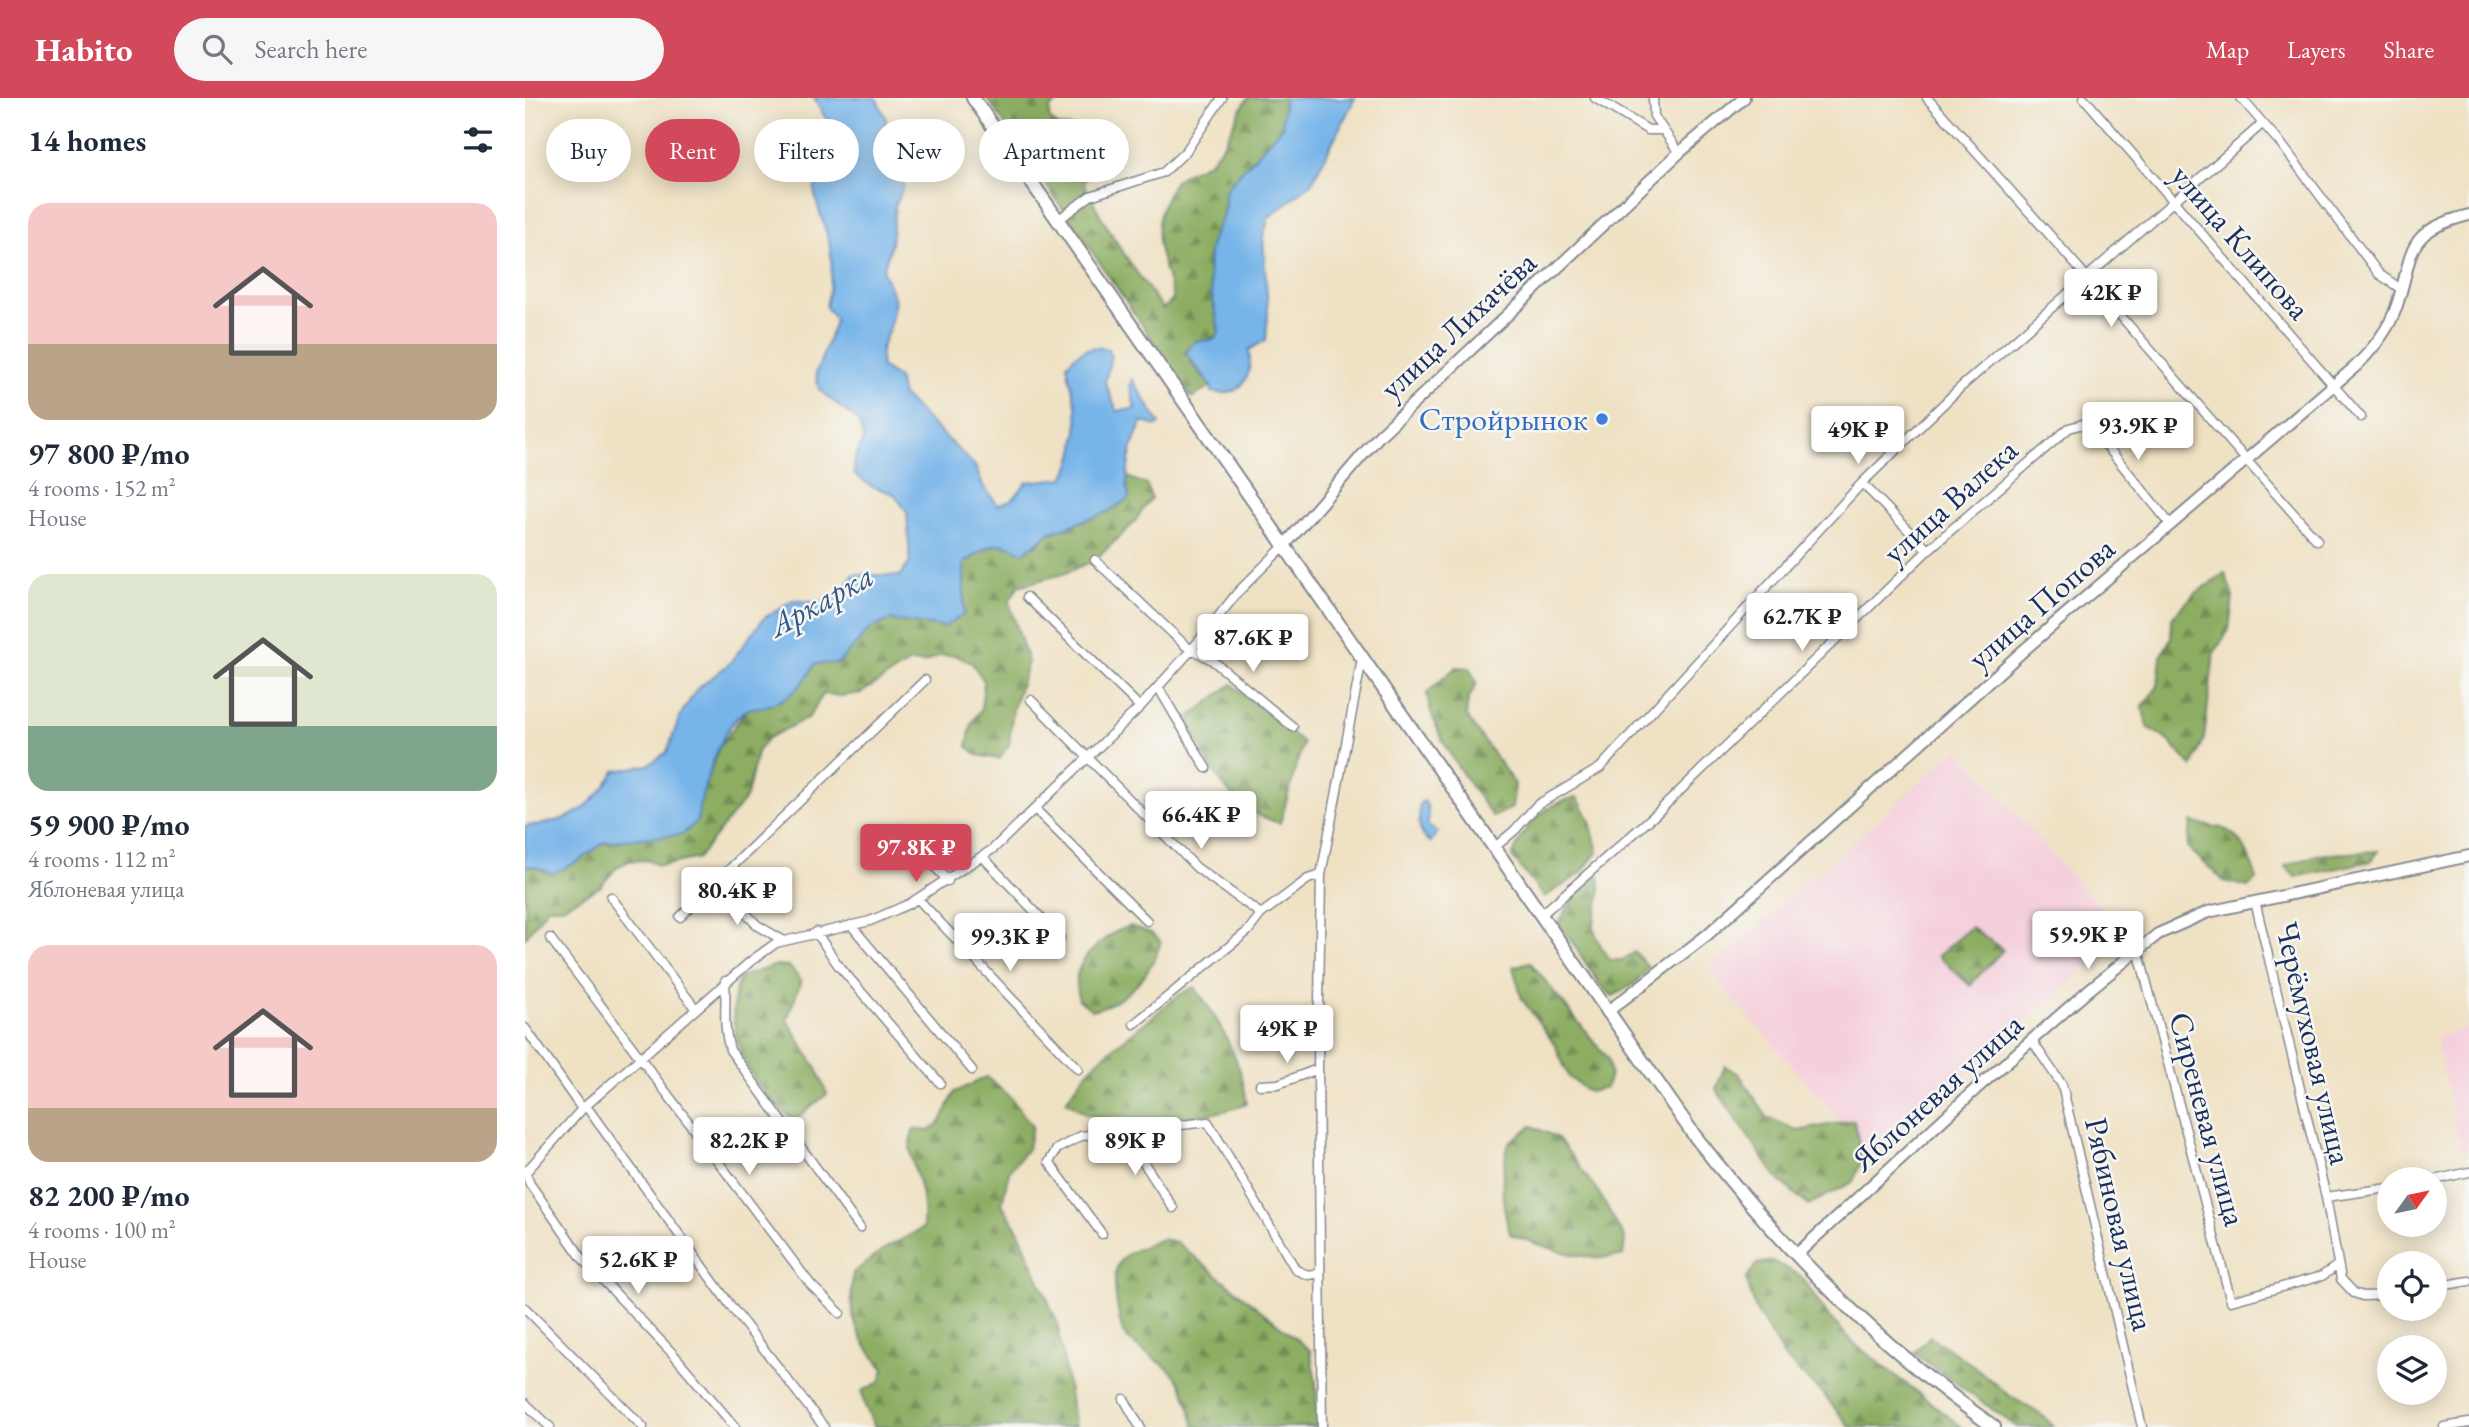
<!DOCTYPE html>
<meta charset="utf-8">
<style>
:root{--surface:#fff;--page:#f6f6f7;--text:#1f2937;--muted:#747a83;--accent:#d1495b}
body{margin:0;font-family:"EB Garamond",serif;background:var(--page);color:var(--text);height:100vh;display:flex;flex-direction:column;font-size:26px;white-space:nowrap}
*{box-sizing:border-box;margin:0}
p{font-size:23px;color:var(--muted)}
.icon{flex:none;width:38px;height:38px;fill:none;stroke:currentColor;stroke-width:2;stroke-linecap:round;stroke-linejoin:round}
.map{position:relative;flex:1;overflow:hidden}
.details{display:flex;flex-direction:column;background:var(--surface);width:525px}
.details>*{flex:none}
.banner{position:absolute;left:21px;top:21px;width:665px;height:63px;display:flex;gap:14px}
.needle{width:46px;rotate:57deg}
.tools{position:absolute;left:1852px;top:1069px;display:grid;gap:14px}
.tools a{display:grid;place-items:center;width:70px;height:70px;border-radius:50%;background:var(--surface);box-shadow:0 4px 18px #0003;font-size:35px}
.price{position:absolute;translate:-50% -60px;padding:0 16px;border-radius:7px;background:#fff;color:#222;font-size:23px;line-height:46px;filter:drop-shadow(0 2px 4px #0008)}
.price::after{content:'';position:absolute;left:50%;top:42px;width:21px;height:16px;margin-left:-10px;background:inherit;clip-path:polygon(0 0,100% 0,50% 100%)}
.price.on{background:var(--accent);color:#fff}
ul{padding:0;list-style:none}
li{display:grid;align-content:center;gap:14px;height:371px;padding:0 28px}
li span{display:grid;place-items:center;height:217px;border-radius:21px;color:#555}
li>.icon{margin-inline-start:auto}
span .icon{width:126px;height:126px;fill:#fffc;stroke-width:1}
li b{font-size:30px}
h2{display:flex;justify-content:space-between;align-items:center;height:84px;padding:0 28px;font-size:30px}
.tag{padding:0 24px;border-radius:32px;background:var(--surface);box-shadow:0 4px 18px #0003;font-size:24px;line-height:63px}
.tag.on{background:var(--accent);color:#fff}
header{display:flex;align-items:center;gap:42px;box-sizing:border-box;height:98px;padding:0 35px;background:var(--accent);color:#fff}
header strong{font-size:33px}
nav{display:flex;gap:38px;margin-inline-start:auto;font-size:24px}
.search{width:490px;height:63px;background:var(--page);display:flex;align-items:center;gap:18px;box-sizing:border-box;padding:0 24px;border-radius:38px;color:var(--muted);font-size:26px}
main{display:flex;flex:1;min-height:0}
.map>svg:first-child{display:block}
.built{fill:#f5cfdb}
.forest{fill:url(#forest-firs);stroke:#546e60;stroke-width:2}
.water{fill:#76b4e9;stroke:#4872a4;stroke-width:2}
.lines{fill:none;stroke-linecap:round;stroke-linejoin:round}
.street-casing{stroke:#858890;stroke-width:11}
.secondary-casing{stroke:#858890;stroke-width:14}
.primary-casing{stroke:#858890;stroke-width:16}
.street{stroke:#fff;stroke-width:8}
.secondary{stroke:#fff;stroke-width:10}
.primary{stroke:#fff;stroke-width:12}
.shop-dot{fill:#3f7fe0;stroke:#f6f6f2;stroke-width:2.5}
.labels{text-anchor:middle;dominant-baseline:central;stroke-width:5;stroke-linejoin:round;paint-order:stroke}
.street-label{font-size:32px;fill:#1b2f5e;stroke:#f6f6f2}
.shop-label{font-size:32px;fill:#366cbe;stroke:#f6f6f2;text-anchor:end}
.water-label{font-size:33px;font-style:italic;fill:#365788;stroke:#f6f6f2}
</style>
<header>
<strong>Habito</strong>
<div class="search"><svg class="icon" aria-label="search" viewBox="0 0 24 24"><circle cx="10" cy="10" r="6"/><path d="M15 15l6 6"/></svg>Search here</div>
<nav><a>Map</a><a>Layers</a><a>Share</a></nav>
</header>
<main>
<section class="details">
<h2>14 homes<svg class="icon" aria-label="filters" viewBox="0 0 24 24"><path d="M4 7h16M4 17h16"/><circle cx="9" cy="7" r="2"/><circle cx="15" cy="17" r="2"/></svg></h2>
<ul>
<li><span style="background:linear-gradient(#f6c9c9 65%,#b9a48a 0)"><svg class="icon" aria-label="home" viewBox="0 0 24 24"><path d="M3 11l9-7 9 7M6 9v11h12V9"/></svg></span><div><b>97 800 ₽/mo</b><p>4 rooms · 152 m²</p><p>House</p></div></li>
<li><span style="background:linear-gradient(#dfe7d0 70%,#7fa58c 0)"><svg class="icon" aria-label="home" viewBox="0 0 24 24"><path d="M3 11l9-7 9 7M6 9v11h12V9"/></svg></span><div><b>59 900 ₽/mo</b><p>4 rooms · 112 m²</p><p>Яблоневая улица</p></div></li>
<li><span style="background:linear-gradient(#f6c9c9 75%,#b9a48a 0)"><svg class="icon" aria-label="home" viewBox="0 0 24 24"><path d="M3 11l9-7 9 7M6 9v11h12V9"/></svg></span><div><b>82 200 ₽/mo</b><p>4 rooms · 100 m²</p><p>House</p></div></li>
</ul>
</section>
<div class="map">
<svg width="1944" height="1329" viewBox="0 0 1944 1329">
<defs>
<pattern id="forest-firs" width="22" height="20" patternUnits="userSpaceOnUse" patternTransform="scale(1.75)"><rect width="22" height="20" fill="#8cad62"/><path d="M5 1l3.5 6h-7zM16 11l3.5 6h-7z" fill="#728d54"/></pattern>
</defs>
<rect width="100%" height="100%" fill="#f6f6f2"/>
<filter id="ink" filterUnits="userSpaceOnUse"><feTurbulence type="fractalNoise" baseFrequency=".0143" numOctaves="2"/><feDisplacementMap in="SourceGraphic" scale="14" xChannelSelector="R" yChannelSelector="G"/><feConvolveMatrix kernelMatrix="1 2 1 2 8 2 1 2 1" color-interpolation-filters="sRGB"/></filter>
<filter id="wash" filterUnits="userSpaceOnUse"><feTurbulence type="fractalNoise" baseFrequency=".00686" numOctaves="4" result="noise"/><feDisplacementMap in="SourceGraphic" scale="28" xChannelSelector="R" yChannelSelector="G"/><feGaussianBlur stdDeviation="1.57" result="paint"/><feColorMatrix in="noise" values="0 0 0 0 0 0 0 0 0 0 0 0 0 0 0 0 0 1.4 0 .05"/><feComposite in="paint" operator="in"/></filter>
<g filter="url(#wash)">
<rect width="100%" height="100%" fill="#efe1c3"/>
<path class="built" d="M1433 650 1599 836 1348 1059 1183 873Z
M1944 930V1051L1936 1052 1910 939Z"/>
<path class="forest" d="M462 0H539L525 10 524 20 532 28 548 29 556 37 566 70 559 85C580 131 608 170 638 211L648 202C641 165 622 141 640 102 643 96 646 88 650 83 661 72 677 71 687 61 704 43 709 20 723 0H759L757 29 700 92C702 123 691 124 685 149 679 177 690 208 694 236L680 244 665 264 686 288 667 300Z
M600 378 622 387 626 400 607 427 570 462 538 476 493 488 484 504 503 564 488 611 484 647 474 661 452 657 442 648 447 625 456 611 459 583 447 565 430 557 414 558 399 565 385 564 336 595 316 598 298 596 284 619 243 640 232 654 222 698 173 760 146 766 133 767 122 762 104 763 92 769 75 789 37 809H23L0 840V769L52 764 80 744 158 736 172 723 175 700 194 650 222 611C253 606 274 593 290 566L313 564 346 530 365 522 438 482 439 465 469 445 511 448 524 435 550 427Z
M1700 475 1708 499 1704 532 1689 555 1679 641 1667 669 1644 643 1623 629 1617 609 1633 588 1636 558 1646 540 1647 519 1671 495Z
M931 569 944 570 952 585 943 602 941 618 990 686 987 710 968 719C942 682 908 640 902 595Z
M707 586 778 645 755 725C701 711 688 670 663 626L665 619Z
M1052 699 1064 720 1073 754 1054 777 1019 799 987 759C999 727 1017 707 1052 699Z
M1667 723C1678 730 1688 726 1699 731 1720 739 1725 762 1732 781L1723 789 1699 783 1662 749Z
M1854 753 1846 763 1771 779 1760 768 1792 757Z
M1074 778C1081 820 1052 817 1085 862H1097L1110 854 1124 870 1109 886 1088 898 1077 889 1034 825C1042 810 1057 781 1074 778Z
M605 828 626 835 636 844C625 878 602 904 567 912L554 902C553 895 551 886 552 879 554 858 586 833 605 828Z
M1446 829 1478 852 1445 887 1413 858Z
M1005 864 1083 961 1085 977 1081 990 1064 994 1044 979 1030 947 997 901 988 869Z
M252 867 264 868 276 883 262 922 292 971 302 996 270 1022C226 996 194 927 215 879Z
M670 889C695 924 717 962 722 1006 685 1020 610 1027 570 1019 560 1017 550 1008 541 1003 567 961 590 949 626 920 641 908 653 895 670 889Z
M1200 968 1214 976 1242 1019 1273 1033 1329 1022 1337 1061 1328 1084 1283 1107 1251 1079 1191 991Z
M462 979 486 1000 507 1028 503 1050 484 1073 477 1106 494 1134 532 1224 550 1329H350L339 1306 337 1293 355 1284 359 1271C331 1239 322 1218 328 1175L359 1151 398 1130C399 1115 398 1099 394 1085 389 1066 380 1050 389 1031L404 1033 416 1023 430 994Z
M1007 1028 1033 1040 1074 1095 1100 1141 1098 1158C1058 1164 1022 1150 985 1136 975 1099 975 1081 984 1044Z
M637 1141 651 1144 785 1252 791 1284 792 1329H670C665 1311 660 1287 647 1274 632 1260 613 1253 600 1237 594 1230 594 1215 592 1206 584 1157 598 1157 637 1141Z
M1247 1163 1276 1178 1303 1218 1331 1247 1437 1329H1325L1299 1297 1260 1260 1231 1212 1221 1181 1232 1166Z
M1405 1238 1449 1268 1482 1296 1518 1318 1529 1329H1492L1389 1255Z"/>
<path class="water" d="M289 0H351L361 20 359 47 373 64 379 87 370 108 366 146 358 173 370 202 365 228 356 251V269L373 280 377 297 450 368 458 388 473 407 487 402 502 384 539 380C549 363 554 335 552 315 551 300 544 283 542 266 554 253 565 246 583 251L586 258 580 284 592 313 610 311 605 287 607 281 635 326 632 328 617 324C605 349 599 373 604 400L583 414 524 435 499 455C471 438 464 449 439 465V516L419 529 365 522 346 530 313 565 290 566C277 589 264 602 238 609 233 610 226 609 222 612 195 626 176 696 172 723L158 736 80 744 52 764 27 776 8 768 0 769V728C47 724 65 712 90 673L123 667 142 654 155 618 172 591 204 566 239 520 268 502C302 507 308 504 329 476L375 478 385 464 382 414 369 396 346 388 329 376 330 360 339 341 333 323 294 292 291 275 311 222 301 209C305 189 309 170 305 149 302 132 292 111 289 91L298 75 318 67V50Z
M759 0H830L786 86 744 119 738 138 743 214 741 242 724 252C728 277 718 301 687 294L686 288 661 255 670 243 688 242 694 236C691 207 679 177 685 149 691 124 702 123 700 92L757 29Z
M899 703 903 710V728L913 734 906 744C891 738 894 719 895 705Z"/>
</g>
<g filter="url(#ink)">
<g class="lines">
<defs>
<path id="street" d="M1070 0 1123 32H1136
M1128 0 1129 18 1154 55
M1402 0C1535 145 1661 295 1792 442
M1559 0 1836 319
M1716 0 1757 47 1854 176 1876 191
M533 122 565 98 639 74 661 53 697 0
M1337 385 1403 452
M570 462 661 548 687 562 768 629
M502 499 615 609
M633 589 681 670
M506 602 672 770 736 816 783 781 796 777
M510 711 622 823
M376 731 423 783
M969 750 990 732 1012 707 1075 670 1337 385 1436 289 1737 26
M457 758 535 840
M191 784 232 827 259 843
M86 799 170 910
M393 801 553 971
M1730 803 1801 1099 1816 1181 1829 1195 1838 1198 1864 1197
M1016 817 1131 716 1403 452 1544 330 1558 326 1571 335 1646 427
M155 819 400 582
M326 827 447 972
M291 834 313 867 415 985
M25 840 286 1187 315 1215
M1613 852 1706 1203 1797 1178 1813 1167
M200 883C202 910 197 925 205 952L335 1130
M609 926 723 833 736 816
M0 930 57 1011
M1507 943 1537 987 1617 1329
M735 987 753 986 793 971
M61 1008 208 1211 299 1329
M601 1032 608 1048 648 1110
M0 1074 5 1086 57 1160 150 1258 210 1329
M0 1075 57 1011 226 863 251 845 345 823 384 806 468 751 615 609 668 550 713 494 759 448
M1909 1082 1944 1074
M1801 1099 1864 1090
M577 1136 524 1064 532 1051 556 1038 683 1024 771 1172 783 1177 795 1175
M1909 1189 1944 1183
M0 1210 118 1329
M599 1301 615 1329
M0 1305 25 1329
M797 1329 793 971 796 777 837 561
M1919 1329 1944 1325"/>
<path id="secondary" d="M759 448 854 338 1154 55 1219 0
M1082 914 1182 837 1499 552 1831 268C1848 251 1863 233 1871 210 1890 154 1877 134 1944 117
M1271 1157 1452 990 1565 891 1633 836 1683 814 1944 758"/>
<path id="primary" d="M448 0 1169 1037C1257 1150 1352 1246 1469 1329"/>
</defs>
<use href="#street" class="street-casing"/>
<use href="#secondary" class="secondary-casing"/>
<use href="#primary" class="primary-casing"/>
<use href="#street" class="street"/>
<use href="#secondary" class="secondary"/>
<use href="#primary" class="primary"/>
</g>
</g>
<circle class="shop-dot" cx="1077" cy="321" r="7"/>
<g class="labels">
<g class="street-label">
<text transform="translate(1716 144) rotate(49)">улица Клипова</text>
<text transform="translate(933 227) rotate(-43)">улица Лихачёва</text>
<text transform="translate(1425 403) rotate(-42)">улица Валека</text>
<text transform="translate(1516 505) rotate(-41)">улица Попова</text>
<text transform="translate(1789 945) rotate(77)">Черёмуховая улица</text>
<text transform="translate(1412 994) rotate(-42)">Яблоневая улица</text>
<text transform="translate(1683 1021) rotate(75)">Сиреневая улица</text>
<text transform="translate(1595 1126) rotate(77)">Рябиновая улица</text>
</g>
<g class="shop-label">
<text x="1063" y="321">Стройрынок</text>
</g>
<g class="water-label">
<text transform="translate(296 502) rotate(-29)">Аркарка</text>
</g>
</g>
</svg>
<div class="tools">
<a><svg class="needle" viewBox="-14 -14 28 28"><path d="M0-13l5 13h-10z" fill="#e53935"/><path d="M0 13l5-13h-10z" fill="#747a83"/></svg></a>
<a><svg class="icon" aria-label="locate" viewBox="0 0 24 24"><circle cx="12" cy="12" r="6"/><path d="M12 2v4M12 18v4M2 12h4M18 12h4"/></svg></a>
<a><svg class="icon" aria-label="layers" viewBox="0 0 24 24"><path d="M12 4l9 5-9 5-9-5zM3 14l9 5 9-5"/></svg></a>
</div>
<b class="price" style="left:1586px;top:231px">42K ₽</b>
<b class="price" style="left:1613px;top:364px">93.9K ₽</b>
<b class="price" style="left:1333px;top:368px">49K ₽</b>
<b class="price" style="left:1277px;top:555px">62.7K ₽</b>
<b class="price" style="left:728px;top:576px">87.6K ₽</b>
<b class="price" style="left:676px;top:753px">66.4K ₽</b>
<b class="price on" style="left:391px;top:786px">97.8K ₽</b>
<b class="price" style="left:212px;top:829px">80.4K ₽</b>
<b class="price" style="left:1563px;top:873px">59.9K ₽</b>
<b class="price" style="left:485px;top:875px">99.3K ₽</b>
<b class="price" style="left:762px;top:967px">49K ₽</b>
<b class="price" style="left:224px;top:1079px">82.2K ₽</b>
<b class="price" style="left:610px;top:1079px">89K ₽</b>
<b class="price" style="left:113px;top:1198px">52.6K ₽</b>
<div class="banner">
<a class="tag">Buy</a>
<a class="tag on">Rent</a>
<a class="tag">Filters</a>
<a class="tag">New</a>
<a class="tag">Apartment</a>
</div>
</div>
</main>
